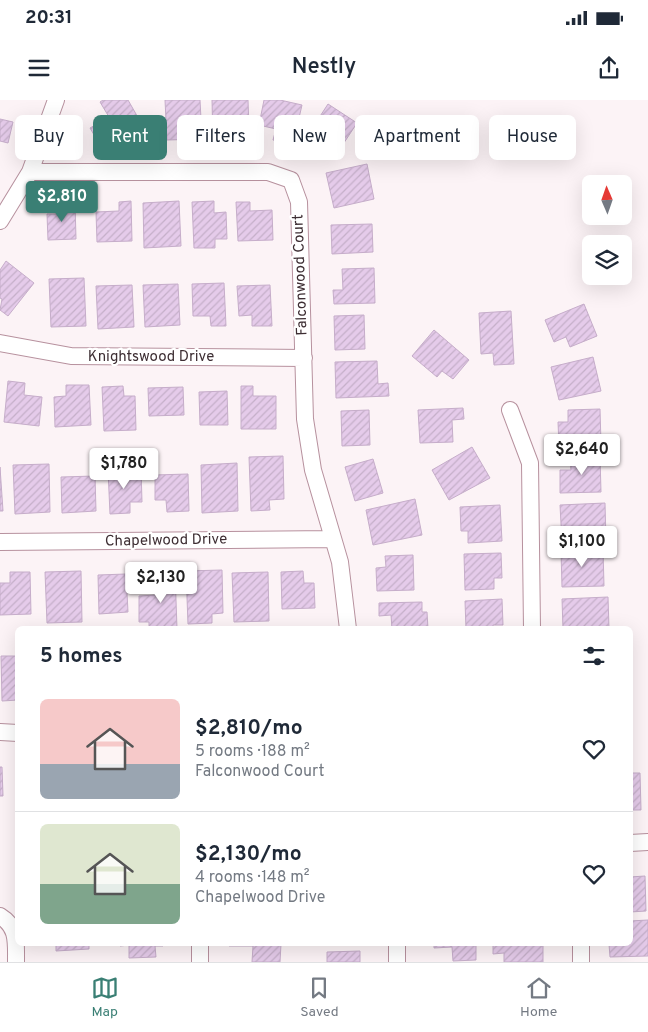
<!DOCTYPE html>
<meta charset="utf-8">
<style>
:root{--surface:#fff;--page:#f2f2f3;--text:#1f2937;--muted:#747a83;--line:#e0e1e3;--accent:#3a7f74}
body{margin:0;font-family:Overpass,sans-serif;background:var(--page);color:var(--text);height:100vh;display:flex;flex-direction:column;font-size:19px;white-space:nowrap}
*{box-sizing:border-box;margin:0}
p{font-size:16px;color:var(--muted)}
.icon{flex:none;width:28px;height:28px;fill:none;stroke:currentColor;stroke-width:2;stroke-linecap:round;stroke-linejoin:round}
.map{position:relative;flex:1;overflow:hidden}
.side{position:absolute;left:15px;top:526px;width:618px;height:320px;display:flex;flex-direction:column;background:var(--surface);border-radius:8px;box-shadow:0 5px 20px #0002}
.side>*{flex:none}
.banner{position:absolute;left:15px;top:15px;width:619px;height:45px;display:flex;gap:10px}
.needle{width:32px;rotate:358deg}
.buttons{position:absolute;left:582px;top:75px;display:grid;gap:10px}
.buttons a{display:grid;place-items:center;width:50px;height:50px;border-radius:8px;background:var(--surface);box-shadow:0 5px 20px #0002;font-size:25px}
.price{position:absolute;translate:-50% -42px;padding:0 11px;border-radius:5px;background:#fff;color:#222;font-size:16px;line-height:32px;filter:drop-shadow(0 1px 2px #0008)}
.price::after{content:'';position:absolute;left:50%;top:30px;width:15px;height:11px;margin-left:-8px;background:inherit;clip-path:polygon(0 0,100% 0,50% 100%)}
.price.current{background:var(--accent);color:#fff}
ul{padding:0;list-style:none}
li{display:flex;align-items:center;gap:15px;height:125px;padding:0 25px}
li+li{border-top:1px solid var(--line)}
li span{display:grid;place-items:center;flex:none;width:140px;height:100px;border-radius:8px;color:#555}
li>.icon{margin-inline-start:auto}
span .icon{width:60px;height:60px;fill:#fffc;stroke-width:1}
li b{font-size:21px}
h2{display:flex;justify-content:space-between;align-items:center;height:60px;padding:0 25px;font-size:21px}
.tag{padding:0 18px;border-radius:8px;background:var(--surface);box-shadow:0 5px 20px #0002;font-size:18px;line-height:45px}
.tag.current{background:var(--accent);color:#fff}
.status{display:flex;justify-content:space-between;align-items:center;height:35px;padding:0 25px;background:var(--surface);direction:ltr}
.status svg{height:14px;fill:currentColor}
header{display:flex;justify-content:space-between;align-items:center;height:65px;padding:0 25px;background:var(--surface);font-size:22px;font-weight:600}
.tab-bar{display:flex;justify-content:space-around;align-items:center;height:70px;border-top:1px solid var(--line);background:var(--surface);font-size:14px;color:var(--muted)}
.tab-bar a{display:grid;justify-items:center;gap:2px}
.tab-bar .current{color:var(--accent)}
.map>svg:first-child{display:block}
.building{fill:url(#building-hatch);stroke:#c6adca}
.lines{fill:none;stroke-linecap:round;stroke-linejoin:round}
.street-casing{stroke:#b7919e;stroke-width:18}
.street{stroke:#fff;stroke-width:16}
.labels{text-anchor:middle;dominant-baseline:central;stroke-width:4.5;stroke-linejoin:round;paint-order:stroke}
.street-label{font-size:15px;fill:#3d2e33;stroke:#fff}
</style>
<div class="status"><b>20:31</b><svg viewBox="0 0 49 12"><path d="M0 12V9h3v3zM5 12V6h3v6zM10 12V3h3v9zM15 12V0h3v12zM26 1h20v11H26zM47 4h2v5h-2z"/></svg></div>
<header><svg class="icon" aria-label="menu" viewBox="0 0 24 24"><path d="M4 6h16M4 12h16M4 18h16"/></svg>Nestly<svg class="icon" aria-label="share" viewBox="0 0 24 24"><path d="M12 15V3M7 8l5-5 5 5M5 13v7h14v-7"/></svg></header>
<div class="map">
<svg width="648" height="862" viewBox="0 0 648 862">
<defs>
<pattern id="building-hatch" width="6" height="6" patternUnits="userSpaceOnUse" patternTransform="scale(1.25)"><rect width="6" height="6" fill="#e5cbea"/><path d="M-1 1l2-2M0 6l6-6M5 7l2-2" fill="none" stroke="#c5afc9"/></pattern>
</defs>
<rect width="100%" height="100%" fill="#fcf3f6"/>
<path class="building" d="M103 0H128L140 21 100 45 90 28 109 17 100 2Z
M165 0H200L202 39 167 40Z
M212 0H248L249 29 235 30V41L213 42Z
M264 0H280L302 5 293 44 273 40 276 29 259 25Z
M328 4 357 23 334 58 316 47 326 31 315 24Z
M0 19 13 22 8 43 0 41Z
M367 64 374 99 334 108 326 73Z
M131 101 132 141 97 142 96 112 119 111V102Z
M179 101 181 146 144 148 143 103Z
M214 101V113L226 112 227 139H215V148H194L192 102Z
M236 102H250V111L272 110 273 140 238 141Z
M57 103H75L76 139 48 140 47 114H57Z
M372 124 373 152 332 154 331 125Z
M6 161 34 183 8 216 0 210 2 199 0 198V170Z
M374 168 375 203 334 204 333 190H343L342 169Z
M84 178 86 226 51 227 49 179Z
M224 183 226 226H211L210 216H193L192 184Z
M178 184 180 225 145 227 143 185Z
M132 185 134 227 98 229 96 186Z
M270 185 272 226H252V215L239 216 237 186Z
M584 204 597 236 570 247 566 237 554 242 545 220Z
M511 211 514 264 494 265 493 253 481 254 479 213Z
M364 215 365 249 335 250 334 216Z
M434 230 469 260 453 279 442 271 437 277 412 256Z
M593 257 601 291 559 300 551 267Z
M377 261 378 284 388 283 389 296 336 298 335 262Z
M8 281 25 283 24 295 42 297 39 326 4 322Z
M66 285H89L91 325 55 327 54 297 66 296Z
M123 286 124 296H135L136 330 104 331 102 287Z
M241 286H253V296H276V329H241Z
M183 287 184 315 149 316 148 288Z
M227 291 228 325H200L199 292Z
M463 308 464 319 452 320 453 342 420 343 418 310Z
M600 309 601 344 559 346 558 322H568V310Z
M369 310 370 345 342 346 341 311Z
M472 347 490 378 449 400 432 370Z
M283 356 284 399 269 400 270 410 251 411 249 357Z
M600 357 601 392 560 393V370H571L570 358Z
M373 359 383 393 355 401 345 367Z
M237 363 238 411 202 413 201 365Z
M49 364 50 412 15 414 13 365Z
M0 367 3 411H0Z
M141 369 142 402H130V413L110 414 108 370Z
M188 374 189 411 167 412 166 400H155V375Z
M95 376 96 411 62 413 61 377Z
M415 399 422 435 373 445 366 410Z
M605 403 606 440 562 442 560 405Z
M500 405 502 441 468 443V431H461L460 407Z
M603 450 604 486 562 487 561 451Z
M501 453 502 478H494V489L465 490 464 454Z
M413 455 414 490 377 491 376 468 386 467 385 456Z
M222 470 223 513 212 514V523L188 524 186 471Z
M81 471 82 522 47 523 45 472Z
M157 471H175L177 529H149V522H139V496L157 495Z
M303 471 304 483H314L315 508 282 509 281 472Z
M10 472H30L31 514 0 515V483H10Z
M268 472 269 521 234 522 232 473Z
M126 474 128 512 99 514 98 475Z
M608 497 609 529H563L562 499Z
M502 499 503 525H493V529H466L465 501Z
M422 502V512H427L428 529H392L391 515 379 516V503Z
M1 556H18V600L2 601Z
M0 667H2L3 696H0Z
M630 673H640L641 710H630Z
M645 776 646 811 630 812V777Z
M648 820V856L610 857 609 844H630V821Z
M56 844H89V849L56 851Z
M120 844H163V846H155L156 857 129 858V845L120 846Z
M229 844H281L280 862H252L253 846H229Z
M434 844H476V860L453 861 452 847 434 848Z
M493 844H543V862H504V853L493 854Z
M360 851V862H327V852Z"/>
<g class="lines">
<defs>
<path id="street" d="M30 72H268L291 80 299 102 305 319 313 370 340 462 348 529
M0 121 30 72 56 0
M0 243 71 256 304 258
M510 310 530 363 532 529
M0 442 332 439
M0 632 18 633
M630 743 648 742
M0 816C18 827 16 842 16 862
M200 844V862
M581 844V862
M397 862V844"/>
</defs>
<use href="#street" class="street-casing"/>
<use href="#street" class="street"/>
</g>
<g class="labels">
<g class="street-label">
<text transform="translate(301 175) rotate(-92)">Falconwood Court</text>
<text x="151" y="257">Knightswood Drive</text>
<text transform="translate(166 441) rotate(-1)">Chapelwood Drive</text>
</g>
</g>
</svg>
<div class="buttons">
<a><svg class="needle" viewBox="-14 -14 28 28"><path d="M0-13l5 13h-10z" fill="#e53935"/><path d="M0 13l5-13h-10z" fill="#747a83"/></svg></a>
<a><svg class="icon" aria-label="layers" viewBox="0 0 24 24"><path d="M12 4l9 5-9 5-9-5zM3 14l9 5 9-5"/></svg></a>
</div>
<b class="price current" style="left:62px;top:123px">$2,810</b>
<b class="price" style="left:582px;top:376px">$2,640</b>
<b class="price" style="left:124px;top:390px">$1,780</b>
<b class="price" style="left:582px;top:468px">$1,100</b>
<b class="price" style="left:161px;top:504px">$2,130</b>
<div class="banner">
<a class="tag">Buy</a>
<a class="tag current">Rent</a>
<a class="tag">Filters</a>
<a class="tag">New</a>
<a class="tag">Apartment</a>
<a class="tag">House</a>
</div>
<section class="side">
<h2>5 homes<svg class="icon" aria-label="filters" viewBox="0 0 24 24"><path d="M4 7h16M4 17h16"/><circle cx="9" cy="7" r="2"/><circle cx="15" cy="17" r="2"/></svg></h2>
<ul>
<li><span style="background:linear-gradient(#f6c9c9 65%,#9aa5b1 0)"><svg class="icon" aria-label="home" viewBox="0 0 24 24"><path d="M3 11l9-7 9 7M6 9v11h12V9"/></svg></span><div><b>$2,810/mo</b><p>5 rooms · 188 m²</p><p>Falconwood Court</p></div><svg class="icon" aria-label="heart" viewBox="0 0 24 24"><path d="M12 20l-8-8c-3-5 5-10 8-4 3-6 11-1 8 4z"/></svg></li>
<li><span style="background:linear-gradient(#dfe7d0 60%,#7fa58c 0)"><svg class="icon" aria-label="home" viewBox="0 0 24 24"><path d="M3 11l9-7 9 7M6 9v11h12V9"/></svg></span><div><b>$2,130/mo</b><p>4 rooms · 148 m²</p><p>Chapelwood Drive</p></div><svg class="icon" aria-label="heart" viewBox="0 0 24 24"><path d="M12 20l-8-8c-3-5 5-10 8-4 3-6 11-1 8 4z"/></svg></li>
</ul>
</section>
</div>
<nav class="tab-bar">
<a class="current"><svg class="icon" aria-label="map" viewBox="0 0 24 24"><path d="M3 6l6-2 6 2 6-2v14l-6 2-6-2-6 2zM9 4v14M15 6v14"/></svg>Map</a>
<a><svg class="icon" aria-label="saved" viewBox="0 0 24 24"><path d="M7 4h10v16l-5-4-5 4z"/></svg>Saved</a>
<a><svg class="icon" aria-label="home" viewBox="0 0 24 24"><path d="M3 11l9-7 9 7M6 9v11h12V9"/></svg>Home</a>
</nav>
